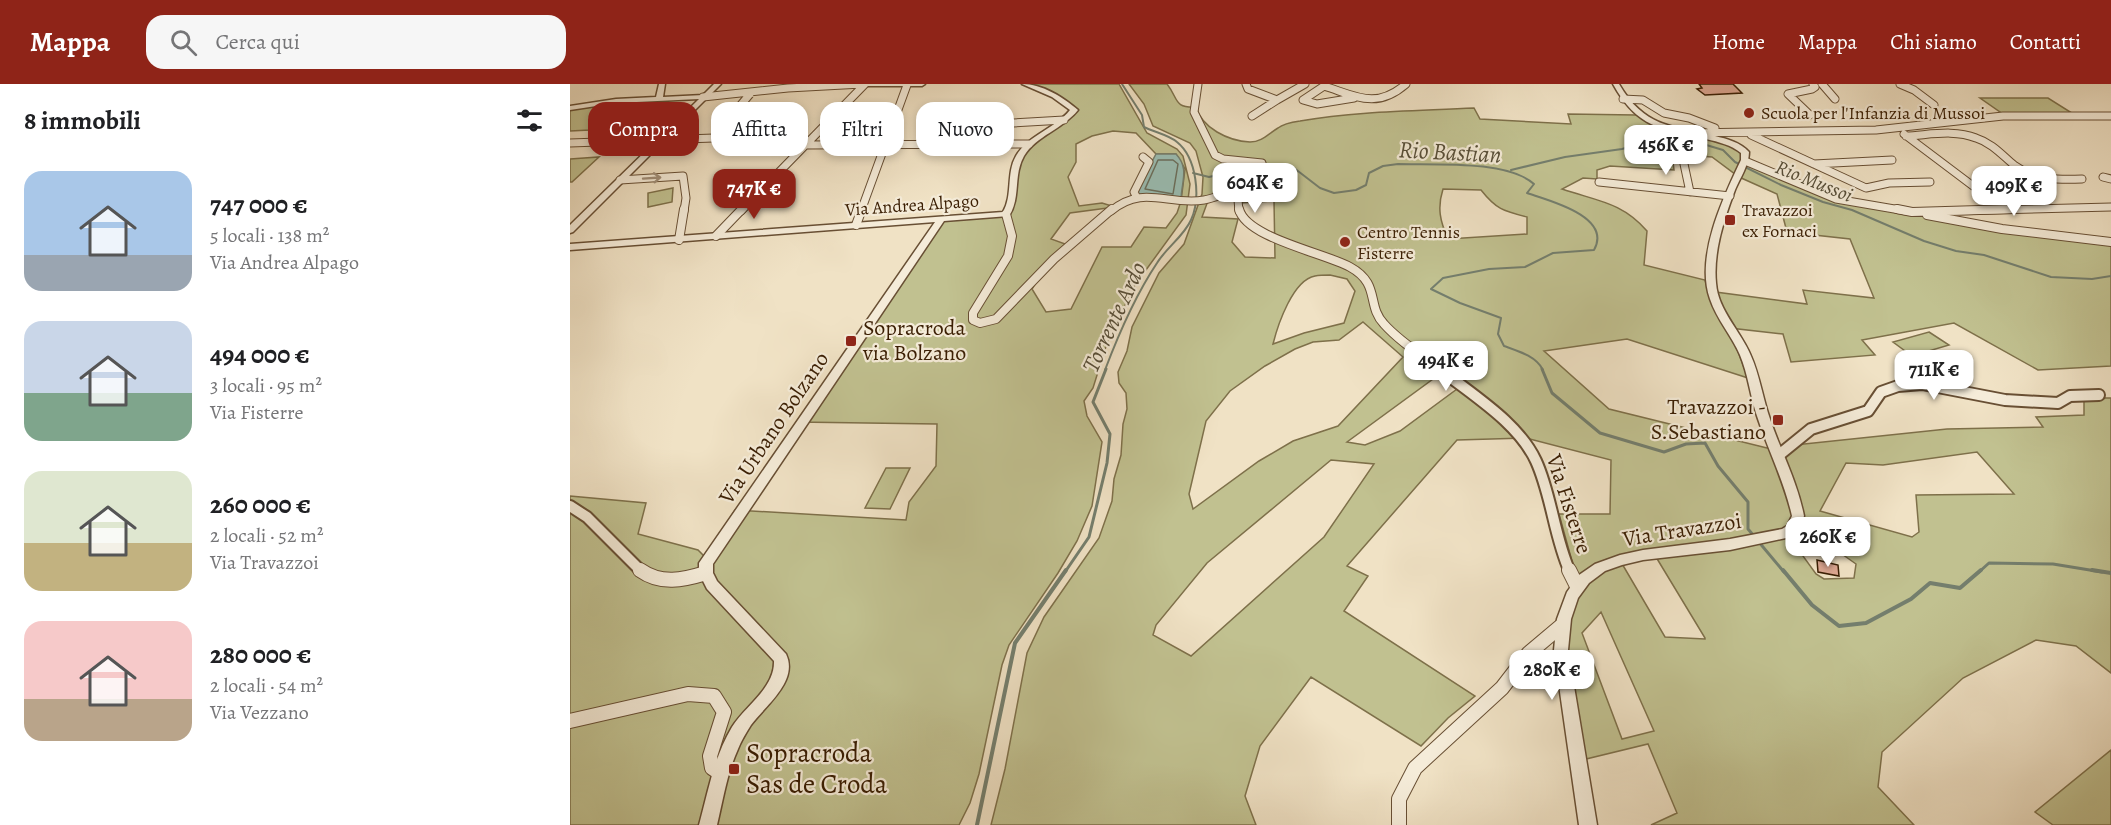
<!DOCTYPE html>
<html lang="it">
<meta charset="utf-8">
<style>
:root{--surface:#fff;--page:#f6f6f6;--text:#202124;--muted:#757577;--accent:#8f2418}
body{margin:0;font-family:Alegreya,serif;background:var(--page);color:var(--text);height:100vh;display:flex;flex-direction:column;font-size:22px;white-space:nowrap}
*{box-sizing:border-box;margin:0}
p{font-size:20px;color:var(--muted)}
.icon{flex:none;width:33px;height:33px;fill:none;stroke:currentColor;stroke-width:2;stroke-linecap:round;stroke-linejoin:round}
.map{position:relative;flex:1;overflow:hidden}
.panel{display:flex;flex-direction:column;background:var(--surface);width:570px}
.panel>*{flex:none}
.hud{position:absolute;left:18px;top:18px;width:570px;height:54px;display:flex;gap:12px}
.price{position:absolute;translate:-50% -51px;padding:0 14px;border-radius:12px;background:#fff;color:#222;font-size:20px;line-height:39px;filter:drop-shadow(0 2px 3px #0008)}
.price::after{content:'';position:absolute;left:50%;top:36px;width:18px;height:14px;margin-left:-9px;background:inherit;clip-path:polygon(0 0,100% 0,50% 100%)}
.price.active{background:var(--accent);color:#fff}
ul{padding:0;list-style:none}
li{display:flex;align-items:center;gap:18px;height:150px;padding:0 24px}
li span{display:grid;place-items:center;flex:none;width:168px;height:120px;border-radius:18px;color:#555}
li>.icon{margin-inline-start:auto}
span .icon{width:72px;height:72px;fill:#fffc;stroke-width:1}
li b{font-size:26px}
h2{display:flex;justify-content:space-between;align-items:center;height:72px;padding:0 24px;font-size:26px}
.chip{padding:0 21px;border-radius:18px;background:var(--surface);box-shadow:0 3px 9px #0003;font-size:21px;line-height:54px}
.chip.active{background:var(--accent);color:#fff}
header{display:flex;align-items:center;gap:36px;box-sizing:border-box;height:84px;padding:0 30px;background:var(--accent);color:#fff}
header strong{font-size:28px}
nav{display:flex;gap:33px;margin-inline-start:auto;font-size:21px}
.search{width:420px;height:54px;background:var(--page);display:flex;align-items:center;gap:15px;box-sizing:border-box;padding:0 21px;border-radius:18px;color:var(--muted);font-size:22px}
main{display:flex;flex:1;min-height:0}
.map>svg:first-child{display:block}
.green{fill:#c1c190;stroke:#7e704a;stroke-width:1.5;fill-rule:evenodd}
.water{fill:#9abeb4;stroke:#747e6d;stroke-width:1.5}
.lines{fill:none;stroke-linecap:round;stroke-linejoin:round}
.shore{stroke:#6a6e5c;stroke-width:1.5}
.stream-far2{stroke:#747e6d;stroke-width:2}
.stream-far1{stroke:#747e6d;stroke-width:3}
.stream{stroke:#747e6d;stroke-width:4}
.building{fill:#dea893;stroke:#3a1e03;stroke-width:1.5}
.minor-far3-casing{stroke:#684f34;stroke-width:9}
.minor-far2-casing{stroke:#684f34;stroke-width:10}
.minor-far1-casing{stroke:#684f34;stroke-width:14}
.minor-casing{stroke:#684f34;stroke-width:16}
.tertiary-casing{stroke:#684f34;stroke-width:3}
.minor-far3{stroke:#f5ecd9;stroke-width:7}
.minor-far2{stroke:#f5ecd9;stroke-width:8}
.minor-far1{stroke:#f5ecd9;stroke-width:10}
.minor{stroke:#f5ecd9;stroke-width:14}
.tertiary{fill:#f5ecd9;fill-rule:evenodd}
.oneway{stroke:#a18f79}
.poi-dot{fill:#8f2418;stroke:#f5ecd9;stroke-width:2}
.labels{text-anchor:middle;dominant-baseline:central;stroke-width:4.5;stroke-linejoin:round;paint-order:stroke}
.far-poi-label{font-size:18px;fill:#3a1e03;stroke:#f5ecd9;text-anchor:start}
.far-street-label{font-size:18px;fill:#3a1e03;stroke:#f5ecd9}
.far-water-label{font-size:20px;font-style:italic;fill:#574e38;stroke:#f5ecd9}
.poi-label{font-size:22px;fill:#3a1e03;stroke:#f5ecd9;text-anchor:start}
.street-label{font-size:22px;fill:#3a1e03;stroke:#f5ecd9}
.water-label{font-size:24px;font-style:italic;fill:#574e38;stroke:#f5ecd9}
.near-poi-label{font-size:27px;fill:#3a1e03;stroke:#f5ecd9;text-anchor:start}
</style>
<header>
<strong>Mappa</strong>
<div class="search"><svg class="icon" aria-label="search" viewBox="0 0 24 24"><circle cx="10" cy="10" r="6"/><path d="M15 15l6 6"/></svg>Cerca qui</div>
<nav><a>Home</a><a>Mappa</a><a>Chi siamo</a><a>Contatti</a></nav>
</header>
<main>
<section class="panel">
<h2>8 immobili<svg class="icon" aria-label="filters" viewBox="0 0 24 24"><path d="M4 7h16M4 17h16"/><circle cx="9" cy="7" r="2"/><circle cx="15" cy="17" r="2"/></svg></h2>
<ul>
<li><span style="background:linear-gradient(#a9c7e8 70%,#9aa5b1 0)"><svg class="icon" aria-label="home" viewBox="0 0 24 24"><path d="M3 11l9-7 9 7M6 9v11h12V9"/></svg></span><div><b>747 000 €</b><p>5 locali · 138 m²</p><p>Via Andrea Alpago</p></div></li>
<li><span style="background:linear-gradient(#c9d6e8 60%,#7fa58c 0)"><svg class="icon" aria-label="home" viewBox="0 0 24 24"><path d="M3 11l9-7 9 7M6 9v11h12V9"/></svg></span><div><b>494 000 €</b><p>3 locali · 95 m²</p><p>Via Fisterre</p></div></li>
<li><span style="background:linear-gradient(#dfe7d0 60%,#c2b280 0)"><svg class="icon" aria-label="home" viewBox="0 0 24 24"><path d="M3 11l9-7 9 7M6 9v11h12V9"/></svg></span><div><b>260 000 €</b><p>2 locali · 52 m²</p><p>Via Travazzoi</p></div></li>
<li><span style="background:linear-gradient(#f6c9c9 65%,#b9a48a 0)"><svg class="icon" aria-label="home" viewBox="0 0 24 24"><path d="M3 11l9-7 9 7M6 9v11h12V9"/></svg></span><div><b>280 000 €</b><p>2 locali · 54 m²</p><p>Via Vezzano</p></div></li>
</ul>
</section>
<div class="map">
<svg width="1541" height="741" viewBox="0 0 1541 741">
<rect width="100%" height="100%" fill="#f0e2c5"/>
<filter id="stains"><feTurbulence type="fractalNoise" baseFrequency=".00333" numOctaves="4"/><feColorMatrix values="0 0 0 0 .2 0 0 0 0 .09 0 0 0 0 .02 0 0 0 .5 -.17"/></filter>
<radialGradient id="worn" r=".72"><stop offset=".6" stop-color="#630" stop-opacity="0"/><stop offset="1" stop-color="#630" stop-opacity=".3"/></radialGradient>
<path class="green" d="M457 0H549L577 49 607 65 613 72 620 100 616 131 565 201 538 256 523 304 514 317 517 332 532 358 522 422 507 457 488 489 439 561 432 581 409 690 400 719 389 741H0V412L76 419 68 450 128 466 135 473 165 426 336 436 339 418 366 382 367 340 227 338 370 134 440 130C443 115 443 98 447 83 454 60 485 43 502 25L480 11ZM543 47 566 49 586 70H606L615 85 611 117 607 129 596 144 574 143 561 163H532L501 225 476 228 462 205 477 181 498 161 481 155 500 129 545 123 532 119 509 122 498 93 506 78V60L522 52Z
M559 0H597C609 15 603 24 626 23 632 44 658 57 680 58 692 58 698 50 708 44 713 40 723 38 730 37 787 27 846 27 904 24L910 35 1001 40 998 30 1066 31 1088 41 1169 64 1176 78 1267 116 1541 159V282L1468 286 1384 239 1292 256 1305 271 1221 278 1213 250 1159 244 1178 294 1057 255 974 267 1039 325 1197 364 1377 345 1473 343 1466 333 1514 331V314H1541V589L1506 562 1466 556 1393 594 1312 668 1308 703 1344 741H1081L1107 729 1078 660 1016 675 994 547 998 531 1011 510 989 430H1040L1041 376 956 354 887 356 777 482 798 492 774 527 905 612 878 634 851 662 741 593 690 662 675 712 686 741H421L435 685 457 569 474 533 529 454 542 417 544 395 551 371 553 340 557 325 556 309 549 299 548 288 557 267 562 243 589 189 614 160 632 110 633 93 626 67 620 59 583 42 574 20ZM1102 70 1142 73 1169 93 1207 110 1217 148 1280 155 1304 214 1233 206 1237 220 1138 207 1135 196 1074 181 1077 147C1052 118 1027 117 992 105L1013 94 1027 95V86L1040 82 1104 86ZM667 103 670 119 704 117 705 174 675 173 662 158 668 135 632 133 639 114ZM873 105 911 106C926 125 933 127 957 133V150L878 155C870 137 867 124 873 105ZM760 191 777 195 785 207 774 239 734 249 703 260C708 240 723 196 745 192 750 191 755 191 760 191ZM793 238 833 273 768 342 723 357 689 377 623 425 619 410 636 337 660 307 695 282 725 265 743 258 769 256ZM870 290 887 305 830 347 795 361 777 358ZM1407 368 1444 410 1346 411 1349 448 1342 453 1250 427 1276 379 1313 381ZM761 376 804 380 754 453 621 572 583 551 586 541 637 479ZM1242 449 1286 480 1284 494 1254 495 1246 490 1217 450ZM1086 473 1135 554V555L1095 553 1051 478ZM1031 528 1084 647 1052 655 1012 549Z
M1410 14H1478L1505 31 1433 30Z
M55 17 20 46 0 47V24Z
M401 39 417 60H361L369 41Z
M29 73 2 98H0V75Z
M103 104 102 118 78 123V109Z
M1359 248 1379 261 1342 272 1323 258Z
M316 384H340L320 425 295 424Z
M1541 666V741H1483L1465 728Z"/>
<path class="water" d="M586 70H606C620 85 611 98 611 117L564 111Z"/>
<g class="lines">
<path class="shore" d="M588 76H603L608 80 603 110 575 105Z"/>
<path class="stream-far2" d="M941 86 995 73 1052 65 1080 57 1133 60 1153 66 1165 78 1211 101 1253 118 1282 126 1354 157 1386 167 1414 171 1481 193 1522 195 1541 192
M623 89 639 93 669 86 724 84 750 104 764 109 786 106 796 101 799 89 813 82 828 80C865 81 937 76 964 100L957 109C977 116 1043 132 1024 166L983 169 955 183 919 185 873 194 861 205 890 219 931 234 928 250 934 262C948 267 966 272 973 286
M535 286C549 249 565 212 587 179 596 164 614 152 621 136 631 114 627 74 607 58 599 51 584 48 574 43L572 31 552 0"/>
<path class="stream-far1" d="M972 285 982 309 1030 349 1094 368 1116 360 1135 359 1148 382 1178 418V445L1184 452
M1188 457 1214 488
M495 488 519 453 537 379 540 350 523 318 536 285
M1409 488 1419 479 1483 480 1532 488"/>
<path class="stream" d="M1213 486 1242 521 1269 542 1296 539 1341 515 1360 499 1390 504 1411 486
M1522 486 1541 489
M407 741 445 559 496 486"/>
</g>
<path class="building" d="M1129 0H1163L1172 9 1135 11 1127 5 1132 4Z
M1247 476 1268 481 1269 492 1248 488Z"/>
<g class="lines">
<defs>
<path id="minor-far3" d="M676 0 678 5 707 16 735 0
M1252 0 1265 15
M1330 0 1344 6 1364 21
M133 13 218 4 292 0
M784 14 747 20 733 16 754 2C786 12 806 26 836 0
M1053 15 1073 16 1094 29 1119 34 1145 44
M1240 31 1218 10 1242 5 1245 3 1243 0
M682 32 707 16
M409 41 494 36
M153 42 180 10
M1119 49 1306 46 1433 32H1541
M1334 50 1403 102
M1181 51 1296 104 1319 99 1360 98
M1336 52C1359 51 1384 45 1406 54 1422 59 1432 71 1444 81 1464 96 1489 96 1512 95
M0 59 198 52
M235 61 459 60
M1175 77 1266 115 1336 127
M1114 80 1120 108
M1244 80 1322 76
M1533 93 1541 95
M50 96 113 92 116 114 114 127
M1029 98 1160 112
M667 105 669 127
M566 112 564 108 579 78 573 73
M171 127 295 0
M291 127 337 1
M541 127C573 100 598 122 634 116 652 113 677 99 695 92L692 79 653 75 645 71 624 28 628 0
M1384 127 1541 123"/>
<path id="minor-far2" d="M669 125C676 154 755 169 780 183 811 200 796 221 814 240 830 258 853 272 872 286
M1327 125 1342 128 1443 125
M436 130 442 152 438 172 403 229V236L410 239 426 235 484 175 542 125
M1357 131 1432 145 1541 158
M286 141 292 125
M146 152 172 125
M109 156 114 125"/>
<path id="minor-far1" d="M870 285C902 311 948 338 966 377 982 412 984 453 1000 488
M1209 371 1241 345 1298 327 1311 308 1328 302 1352 300 1435 316 1488 319 1500 312 1529 311
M0 422 17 433 72 488"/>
<path id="minor" d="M70 486C91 501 113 496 136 489
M999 486 1007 502
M0 637 118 610 144 612 154 628 140 672 142 684 151 690
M829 741V715L845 684 932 604 959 569 991 542"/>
<path id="tertiary" d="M89 0H95L93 13 133 11 144 0H151L3 148 0 149V141L129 15 46 19 0 26V22L46 15 86 13Z
M294 0H355L352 2H297Z
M452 0C472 0 493 13 508 26 493 45 466 52 454 72 443 91 451 114 439 132L374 137 143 480V489L147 497 216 570C229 597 195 622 181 641 176 649 171 657 168 665 157 689 153 716 147 741H129C138 708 144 673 162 643 175 622 205 604 204 577L137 505 129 489V479L365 138 0 166V160L433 128C443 111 436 89 446 72 458 51 485 45 500 26L482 13Z
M1043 0H1049C1074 43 1101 42 1145 52 1157 55 1170 58 1179 68 1179 81 1170 94 1165 106 1154 135 1143 168 1146 199 1148 227 1171 247 1181 272 1189 290 1192 310 1198 329 1209 364 1227 396 1234 432L1227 449 1216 454 1160 466 1073 476 1052 481 1035 487 1019 499 1008 514 1001 535 998 566 1027 741H1009L984 566 987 535 997 508 1009 491 1025 480 1050 471 1073 466 1160 455 1212 445 1217 442 1222 432C1214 396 1197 364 1186 329 1180 310 1178 290 1170 271 1162 252 1147 236 1140 215 1125 173 1153 114 1171 76V69C1161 61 1149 58 1136 55 1091 45 1067 44 1043 0Z"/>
</defs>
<use href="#minor-far3" class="minor-far3-casing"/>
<use href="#minor-far2" class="minor-far2-casing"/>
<use href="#minor-far1" class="minor-far1-casing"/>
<use href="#minor" class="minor-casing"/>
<use href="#tertiary" class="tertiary-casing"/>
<use href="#minor-far3" class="minor-far3"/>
<use href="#minor-far2" class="minor-far2"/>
<use href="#minor-far1" class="minor-far1"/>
<use href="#minor" class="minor"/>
<use href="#tertiary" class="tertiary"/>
</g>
<defs><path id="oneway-shaft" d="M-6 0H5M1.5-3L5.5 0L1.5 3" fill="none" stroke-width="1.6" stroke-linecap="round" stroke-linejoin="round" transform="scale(1.5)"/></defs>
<use class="oneway" href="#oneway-shaft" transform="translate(82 94) rotate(-4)"/>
<g class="poi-dot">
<circle cx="1179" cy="29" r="6"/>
<rect x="1154" y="130" width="12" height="12" rx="3"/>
<circle cx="775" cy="158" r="6"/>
<rect x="275" y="251" width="12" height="12" rx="3"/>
<rect x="1202" y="330" width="12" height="12" rx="3"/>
<rect x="158" y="679" width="12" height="12" rx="3"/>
</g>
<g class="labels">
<g class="far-poi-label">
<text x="1191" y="29">Scuola per l'Infanzia di Mussoi</text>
<text x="1172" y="126">Travazzoi<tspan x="1172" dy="21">ex Fornaci</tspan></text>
<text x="787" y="148">Centro Tennis<tspan x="787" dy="21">Fisterre</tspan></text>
</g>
<g class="far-street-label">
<text transform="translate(342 121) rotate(-4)">Via Andrea Alpago</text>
</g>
<g class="far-water-label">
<text transform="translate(1244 97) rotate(22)">Rio Mussoi</text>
</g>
<g class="poi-label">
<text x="293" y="244">Sopracroda<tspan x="293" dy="25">via Bolzano</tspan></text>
<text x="1196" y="323" text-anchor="end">Travazzoi -<tspan x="1196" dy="25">S.Sebastiano</tspan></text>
</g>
<g class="street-label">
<text transform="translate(204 344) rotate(-56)">Via Urbano Bolzano</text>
<text transform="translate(999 420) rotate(72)">Via Fisterre</text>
<text transform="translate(1112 446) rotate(-9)">Via Travazzoi</text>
</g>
<g class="water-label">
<text transform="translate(880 68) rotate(3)">Rio Bastian</text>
<text transform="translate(544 233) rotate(-65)">Torrente Ardo</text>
</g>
<g class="near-poi-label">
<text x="176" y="669">Sopracroda<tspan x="176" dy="31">Sas de Croda</tspan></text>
</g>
</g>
<rect width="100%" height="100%" filter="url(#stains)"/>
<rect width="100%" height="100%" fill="url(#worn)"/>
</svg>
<b class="price" style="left:1096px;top:92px">456K €</b>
<b class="price" style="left:685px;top:130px">604K €</b>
<b class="price" style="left:1444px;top:133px">409K €</b>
<b class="price active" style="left:184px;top:136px">747K €</b>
<b class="price" style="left:876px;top:308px">494K €</b>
<b class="price" style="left:1364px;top:317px">711K €</b>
<b class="price" style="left:1258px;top:484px">260K €</b>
<b class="price" style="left:982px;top:617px">280K €</b>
<div class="hud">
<a class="chip active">Compra</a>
<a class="chip">Affitta</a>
<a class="chip">Filtri</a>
<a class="chip">Nuovo</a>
</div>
</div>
</main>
